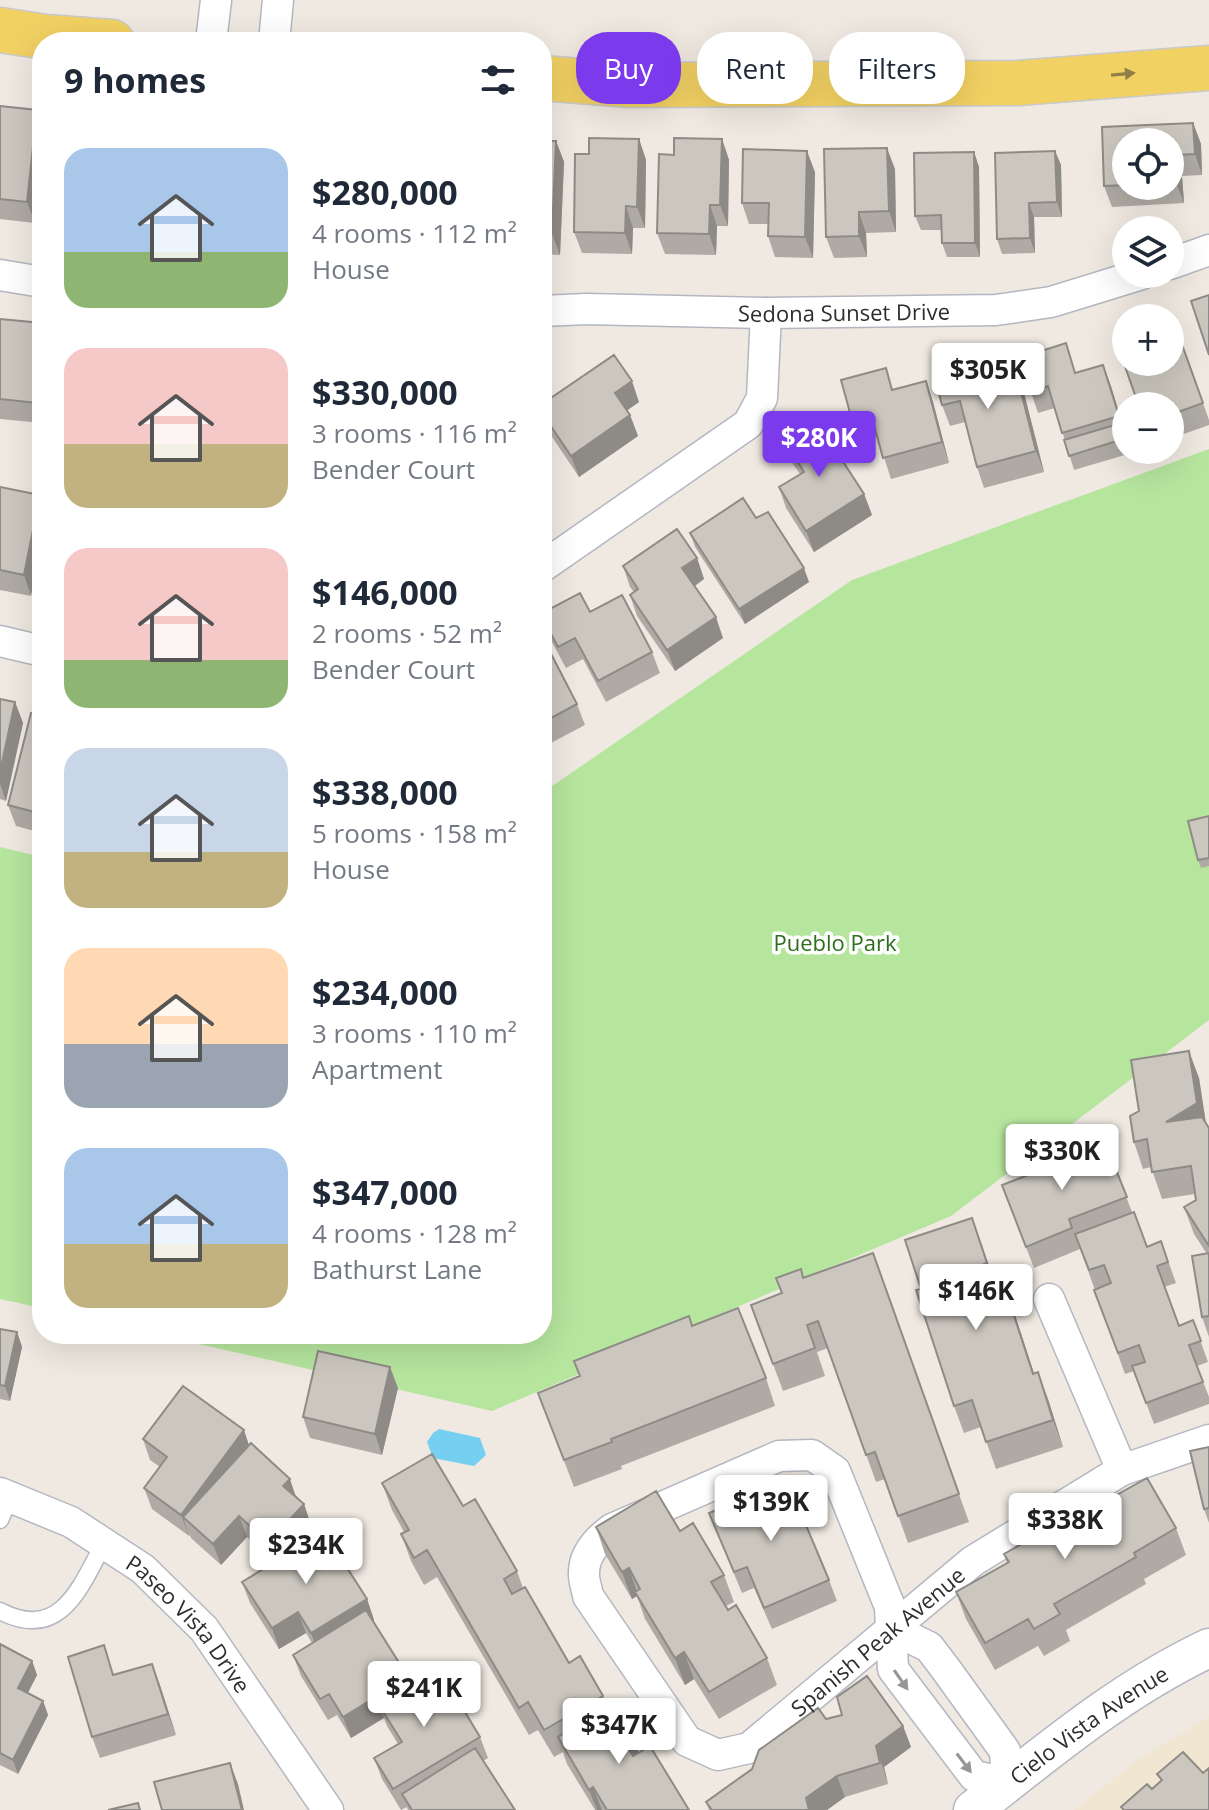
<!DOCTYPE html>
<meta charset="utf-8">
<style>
:root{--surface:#fff;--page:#f2f2f3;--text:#1f2937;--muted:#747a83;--accent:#7c3aed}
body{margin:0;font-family:"Open Sans",sans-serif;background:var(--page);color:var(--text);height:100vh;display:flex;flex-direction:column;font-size:30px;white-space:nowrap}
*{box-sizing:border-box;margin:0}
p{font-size:26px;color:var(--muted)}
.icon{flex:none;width:44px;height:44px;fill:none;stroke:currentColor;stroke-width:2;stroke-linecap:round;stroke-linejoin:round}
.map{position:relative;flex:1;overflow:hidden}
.panel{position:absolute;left:32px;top:32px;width:520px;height:1312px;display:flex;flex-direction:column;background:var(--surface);border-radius:32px;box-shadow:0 8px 32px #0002}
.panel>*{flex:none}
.guide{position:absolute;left:576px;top:32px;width:512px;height:72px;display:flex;gap:16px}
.fabs{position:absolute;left:1112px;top:128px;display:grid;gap:16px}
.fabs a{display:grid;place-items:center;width:72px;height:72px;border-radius:50%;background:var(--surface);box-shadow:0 8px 32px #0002;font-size:40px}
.price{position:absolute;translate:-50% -68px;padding:0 18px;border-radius:8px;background:#fff;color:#222;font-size:26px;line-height:52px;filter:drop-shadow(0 2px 4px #0008)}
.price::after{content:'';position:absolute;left:50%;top:48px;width:24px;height:18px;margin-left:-12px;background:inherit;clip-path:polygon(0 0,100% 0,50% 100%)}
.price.on{background:var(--accent);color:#fff}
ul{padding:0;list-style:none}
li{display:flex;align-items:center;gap:24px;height:200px;padding:0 32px}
li span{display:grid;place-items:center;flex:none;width:224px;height:160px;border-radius:24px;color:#555}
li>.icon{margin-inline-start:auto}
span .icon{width:96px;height:96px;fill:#fffc;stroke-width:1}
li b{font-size:34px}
h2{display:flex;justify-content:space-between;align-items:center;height:96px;padding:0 32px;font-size:34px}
.tag{padding:0 28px;border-radius:32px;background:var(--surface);box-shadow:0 8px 32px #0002;font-size:28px;line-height:72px}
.tag.on{background:var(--accent);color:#fff}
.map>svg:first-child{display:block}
.education{fill:#f0e6d1}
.green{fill:#b6e59e}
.water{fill:#75cff0}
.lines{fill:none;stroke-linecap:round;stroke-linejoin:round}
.service-casing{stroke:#b4b7c1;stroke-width:19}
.minor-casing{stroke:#b4b7c1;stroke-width:33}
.tertiary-casing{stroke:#b4b7c1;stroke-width:41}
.primary-casing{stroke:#c9c9c9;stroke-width:47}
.service{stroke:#fff;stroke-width:16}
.minor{stroke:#fff;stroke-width:30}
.tertiary{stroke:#fff;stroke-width:38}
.primary{stroke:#f2d163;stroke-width:44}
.wall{fill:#afaba4;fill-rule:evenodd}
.shaded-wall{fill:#8e8b86}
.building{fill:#cbc7bf;stroke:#8e8b86;stroke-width:2}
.oneway{fill:#908048}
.oneway2{fill:#969696}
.labels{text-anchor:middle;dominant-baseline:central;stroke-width:7;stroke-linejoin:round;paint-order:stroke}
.street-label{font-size:22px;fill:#2e2e2e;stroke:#fff}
.park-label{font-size:22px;fill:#2c6e1b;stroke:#fff}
</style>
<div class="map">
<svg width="1209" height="1810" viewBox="0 0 1209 1810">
<rect width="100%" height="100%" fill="#efe9e1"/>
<path class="education" d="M1209 1717V1810H1074L1139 1759Z"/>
<path class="green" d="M1209 449V1020L951 1216 492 1411 155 1334H542V793L852 580Z
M0 847 42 857V1308L0 1299Z"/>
<path class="water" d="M439 1429 480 1438 486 1455 474 1466 433 1458 427 1442 433 1433Z"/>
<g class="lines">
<defs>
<path id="service" d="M0 1520 10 1497
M0 1611C60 1642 80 1588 104 1543"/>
<g id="minor">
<path d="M211 42 216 0"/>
<path d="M274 42 278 0"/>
<path d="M1170 264 1209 250"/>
<path d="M0 275 42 282"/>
<path id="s1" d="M542 311 586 309 766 313 996 310 1051 302 1142 274"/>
<path d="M542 567 748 424 762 398 766 313"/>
<path d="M0 641 42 651"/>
<path d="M1049 1299 1122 1470"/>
<path id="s2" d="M0 1493 71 1522 143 1569 204 1629 328 1810"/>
<path id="s3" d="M892 1629 929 1647 945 1668 1005 1751 1007 1783 974 1776 893 1669 890 1607 835 1471 812 1455 779 1456 612 1529C597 1540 583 1555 584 1575 584 1582 587 1589 588 1596L687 1741 718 1755 749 1748 973 1561 1122 1470 1209 1440"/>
</g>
<g id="tertiary">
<path id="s4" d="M973 1810C1048 1751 1122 1689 1209 1648"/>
</g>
<path id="primary" d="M0 30 46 37 112 42
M542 78 630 85 1018 83 1209 68"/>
</defs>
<use href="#service" class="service-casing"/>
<use href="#minor" class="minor-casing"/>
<use href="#tertiary" class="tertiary-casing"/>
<use href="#primary" class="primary-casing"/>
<use href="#service" class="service"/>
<use href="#minor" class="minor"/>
<use href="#tertiary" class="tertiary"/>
<use href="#primary" class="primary"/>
</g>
<path class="wall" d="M0 106 37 110 42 123V158L35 223 0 219Z
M1193 123 1201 144 1202 175 1182 176 1184 203 1112 207 1104 186 1102 127ZM1126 142H1170V186H1126Z
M639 139 646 160 645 228H633L632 254 582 253 574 232 589 154Z
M722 139 729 160 728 226H717L716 255 665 254 657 233 674 155Z
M542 141H556L564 162 560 255 542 254Z
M1055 151 1061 165 1062 217H1034L1035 253 1002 254 997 239Z
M974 152 979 167 980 257H947L942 243V230H921L915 216Z
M895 169 896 232 866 233 867 257 834 258 826 237Z
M815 172 813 258 775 257 768 236V224H749L742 203Z
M1171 314 1209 420V425L1170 439Z
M0 319 42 323V423L0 419Z
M1103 365 1126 435V437L1123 438 1128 454 1074 470 1055 408 1038 413 1031 392 1077 373Z
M984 380 1024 393 1044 472 984 488 977 467 965 422 950 426 942 405Z
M926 381 933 402 949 463 891 479 877 436 859 441 852 420 894 390Z
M639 402 627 410 630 415 638 436 579 477 546 428 542 418V404Z
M786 443 864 494 872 515 814 552 786 508 779 487 800 474 793 464Z
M0 487 31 596 0 590Z
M756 518 809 582 745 624 695 547 690 533Z
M42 547V604L35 586Z
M697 558 704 579 695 586 723 638 675 671 637 616 630 595 634 592 630 587 623 566Z
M590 612 652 652 660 673 606 702 583 659 566 668 548 635 542 619V613Z
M542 651 577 704 585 725 549 744 542 731Z
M0 699 15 702 23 723 6 801 0 799Z
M42 716V833L16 826 8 805Z
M1209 816V866L1201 868 1198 860Z
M1199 1078 1206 1124 1209 1128V1337L1202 1317 1207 1254 1194 1234 1184 1207 1196 1200 1195 1194 1162 1199 1151 1167 1143 1169 1134 1142Z
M1105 1143 1132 1212 1147 1247 1161 1241 1176 1283 1164 1287 1179 1326 1193 1320 1208 1362 1197 1366 1209 1397V1404L1154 1424 1134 1371 1125 1374 1077 1240 1080 1249 1034 1268 1002 1185 1031 1174 1057 1162Z
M972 1218 995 1284 1013 1309 1034 1373 1048 1399 1063 1447 996 1469 981 1427 964 1433 954 1406 921 1289Z
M804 1278 882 1280 969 1522 908 1543 885 1479 876 1482 828 1348 817 1352 825 1376 783 1391 751 1305 782 1293Z
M692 1326 766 1378 775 1406 621 1466 622 1469 574 1487 538 1393 580 1376Z
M0 1329 17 1332 22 1347 10 1401 0 1399Z
M398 1388 382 1455 310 1438 303 1417Z
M143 1439 249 1445 304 1504 311 1525 280 1559 367 1599 374 1620 373 1621 411 1686 480 1737 488 1758 483 1761 515 1810H408L407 1807 401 1810 382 1779 374 1758 398 1744 387 1726 384 1718 351 1738 337 1715 328 1720 301 1676 293 1655 312 1643 306 1633 279 1649 250 1603 242 1582 274 1563 247 1537 221 1565 191 1538 190 1535 189 1536 152 1509 144 1488 160 1467 150 1460Z
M1209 1447V1523L1204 1509Z
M382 1483 463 1506 517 1571 523 1588 569 1663 603 1696 607 1707 639 1753 689 1810H595L567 1764 563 1752 554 1757 538 1730 529 1735 437 1577 424 1585 411 1561 401 1534 404 1532 392 1510Z
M1093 1508 1176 1528 1186 1555 1144 1579 1146 1584 1066 1630 1070 1641 1044 1656 1038 1646 995 1670 966 1619 956 1592 1007 1563 1004 1554Z
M709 1513 829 1580 837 1601 772 1629 754 1588 742 1593Z
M596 1527 680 1531 724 1575 734 1602 726 1606 767 1658 777 1685 719 1719 694 1679 685 1685 645 1619 637 1596 632 1599 605 1554Z
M0 1644 32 1661 37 1675 28 1693 43 1701 48 1715 18 1774 0 1765Z
M152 1664 176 1735 100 1758 92 1737 114 1675Z
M826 1719 903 1726 911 1747 884 1767 888 1784 845 1797 827 1810H709L706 1802Z"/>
<path class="shaded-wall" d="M37 110 42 123V158L35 223 27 202Z
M1193 123 1201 144 1202 175 1195 154Z
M639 139 646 160 645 228 637 207Z
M722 139 729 160 728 226 720 205Z
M556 141 564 162 560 255 552 234Z
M887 148 895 169 896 232 889 211Z
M807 151 815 172 813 258 805 237Z
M1055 151 1061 165 1062 217 1057 202Z
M974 152 979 167 980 257 975 243Z
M1175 155 1182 176 1184 203 1176 182Z
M1029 203 1034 217 1035 253 1030 238Z
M710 205 717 226 716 255 709 234Z
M626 206 633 228 632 254 625 233Z
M859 212 866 233 867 257 859 236Z
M42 355V416L37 403Z
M1103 365 1111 386 1126 435 1119 416Z
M1016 372 1024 393 1044 472 1036 451Z
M632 381 639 402 622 414 615 393Z
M926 381 933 402 949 463 942 442Z
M630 415 638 436 579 477 571 456Z
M864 494 872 515 814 552 806 531Z
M40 495 42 500V543L31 596 24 575Z
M697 558 704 579 690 589 682 568Z
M804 568 809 582 745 624 739 609Z
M716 617 723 638 675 671 667 650Z
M15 702 23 723 6 801 0 784V772Z
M1189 1051 1199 1078 1207 1130 1166 1122Z
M972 1218 982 1245 997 1290 987 1263Z
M1003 1282 1013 1309 1043 1401 1033 1374Z
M17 1332 22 1347 10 1401 5 1386Z
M390 1367 398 1388 382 1455 375 1434Z
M1038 1372 1048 1399 1063 1447 1053 1420Z
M244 1430 251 1451 183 1517 189 1536 181 1515Z
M290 1479 297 1500 283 1486Z
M304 1504 311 1525 276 1564 268 1543Z
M239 1516 247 1537 221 1565 213 1544Z
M629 1568 638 1595 635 1592 637 1596 632 1599 622 1572Z
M367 1599 374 1620 319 1654 311 1633Z
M298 1612 306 1633 279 1649 272 1628Z
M684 1652 694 1679 685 1685 675 1658Z
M32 1661 37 1675 23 1702 18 1688Z
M152 1664 160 1685 176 1735 168 1714Z
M408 1677 416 1698 379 1705 384 1718 351 1738 343 1717Z
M43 1701 48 1715 18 1774 13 1760Z
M903 1726 911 1747 884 1767 888 1784 876 1746Z
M633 1737 643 1764 634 1769 624 1742Z
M230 1763 238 1784 244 1810H242Z
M837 1776 845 1797 827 1810H809L806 1798Z
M593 1787 602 1810H597L589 1790Z"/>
<path class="building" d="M0 106 37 110 27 202 0 199Z
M1193 123 1195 154 1175 155 1176 182 1170 183V142H1126V185L1104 186 1102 127Z
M589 138 639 139 637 207 626 206 625 233 574 232 575 154H589Z
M674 138 722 139 720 205H710L709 234 657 233 659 154 674 155Z
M542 141H556L552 234 542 233Z
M887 148 889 211 859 212V236L826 237 824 149Z
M743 149 807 151 805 237 768 236 769 203H742Z
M1055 151 1057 202 1029 203 1030 238 997 239 995 153Z
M974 152 975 243H942L941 215 915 216 914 153Z
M1209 295V355L1191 301Z
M1171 314 1203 403 1170 415V406H1139L1123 361 1126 360V362H1170V318H1160Z
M0 319 42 323V355L37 403 0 399Z
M1066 343 1075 373 1103 365 1119 416 1062 433 1048 386 1031 392 1020 358Z
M614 355 632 381 615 393 630 415 571 456 542 413V404Z
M977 359 982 381 1016 372 1036 451 977 467 960 401 942 405 933 370Z
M886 368 892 390 926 381 942 442 883 458 871 414 852 420 841 380Z
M818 423 864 494 806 531 779 487 804 472 786 443Z
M1118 424 1123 439 1069 456 1064 440Z
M0 487 40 495 24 575 0 570Z
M743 498 756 518 768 512 804 568 739 609 690 533Z
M677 529 697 558 682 568 716 617 667 650 630 595 638 589 623 566Z
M42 547V587L35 586Z
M580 593 590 612 622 595 652 652 598 681 575 638 558 647 542 617V613Z
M548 648 577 704 542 723V651Z
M0 699 15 702 0 772Z
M31 713 42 716V814L8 805Z
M1209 816V858L1198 860 1188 821Z
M1189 1051 1197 1103 1166 1122 1202 1117 1209 1128V1246L1184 1207 1196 1200 1191 1166 1152 1172 1147 1139 1134 1142 1130 1116 1139 1111 1131 1060Z
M1105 1143 1127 1197 1069 1219 1072 1228 1026 1247 1002 1185 1031 1174 1026 1161 1053 1151 1057 1162Z
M1134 1212 1147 1247 1161 1241 1168 1262 1157 1266 1179 1326 1193 1320 1201 1341 1189 1345 1203 1382 1146 1403 1132 1366 1145 1362 1139 1345 1118 1353 1094 1290 1111 1283 1104 1265 1089 1270 1075 1234Z
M972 1218 987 1263 984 1264 990 1285 1003 1282 1033 1374 1038 1372 1053 1420 986 1442 972 1400 954 1406 916 1290 921 1289 905 1240Z
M873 1253 959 1494 898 1516 875 1452 866 1455 818 1321 807 1325 815 1348 773 1364 751 1305 782 1293 776 1278 801 1269 803 1278Z
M1209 1253V1316L1202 1317 1192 1256Z
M738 1308 766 1378 611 1439 612 1442 564 1460 538 1393 580 1376 574 1361 689 1316 692 1326Z
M0 1329 17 1332 5 1386 0 1385Z
M318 1351 390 1367 375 1434 303 1417Z
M183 1386 244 1430 181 1515 144 1488 167 1457 143 1439Z
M251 1443 290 1479 283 1486 304 1504 268 1543 239 1516 213 1544 183 1517Z
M1209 1447V1508L1204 1509 1190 1451Z
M432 1454 463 1506 475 1499 517 1571 504 1579 512 1594 525 1587 569 1663 580 1656 603 1696 544 1730 528 1702 519 1708 427 1550 414 1558 401 1534 409 1530 382 1483Z
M1147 1478 1176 1528 1134 1553 1136 1557 1054 1604 1060 1614 1034 1629 1028 1619 985 1643 956 1592 1009 1562 1004 1554 1091 1504 1093 1508Z
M787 1480 829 1580 764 1608 747 1567 734 1572 709 1513Z
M656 1491 680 1531 693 1523 724 1575 711 1582 728 1610 736 1605 767 1658 709 1692 684 1652 675 1658 635 1592 640 1589 629 1568 622 1572 596 1527Z
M324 1532 367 1599 311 1633 298 1612 272 1628 242 1582Z
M366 1610 408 1677 343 1717 329 1694 320 1699 293 1655Z
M0 1644 32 1661 18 1688 43 1701 13 1760 0 1753Z
M104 1645 113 1675 152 1664 168 1714 92 1737 68 1657Z
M439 1669 480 1737 393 1789 374 1758 402 1742 379 1705Z
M867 1676 903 1726 876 1746 880 1763 837 1776 806 1798 809 1810H712L706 1802 752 1769 759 1750 818 1708 826 1719 842 1715 837 1697Z
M613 1704 633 1737 624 1742 633 1756 650 1746 689 1810H607L593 1787 589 1790 558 1737Z
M475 1748 515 1810H412L402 1794Z
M1183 1752 1203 1773 1209 1768V1810H1124L1121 1807 1147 1784 1152 1789 1162 1780 1157 1774Z
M230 1763 242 1810H162L154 1782Z
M138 1803 140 1810H108Z"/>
<defs><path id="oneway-solid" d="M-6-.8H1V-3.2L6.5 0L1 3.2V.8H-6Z" transform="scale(2)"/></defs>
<use class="oneway" href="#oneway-solid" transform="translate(1123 74) rotate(-5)"/>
<g class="oneway2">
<use href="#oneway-solid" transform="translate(901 1680) rotate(55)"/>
<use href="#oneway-solid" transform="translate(964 1763) rotate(53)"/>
</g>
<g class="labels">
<g class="street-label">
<text stroke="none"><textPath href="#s1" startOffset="302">Sedona Sunset Drive</textPath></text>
<text stroke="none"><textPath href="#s2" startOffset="234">Paseo Vista Drive</textPath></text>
<text stroke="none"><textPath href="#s3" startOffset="1308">Spanish Peak Avenue</textPath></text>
<text stroke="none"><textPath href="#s4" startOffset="144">Cielo Vista Avenue</textPath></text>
</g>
<g class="park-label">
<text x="835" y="942">Pueblo Park</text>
</g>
</g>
</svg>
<div class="fabs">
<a><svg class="icon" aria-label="locate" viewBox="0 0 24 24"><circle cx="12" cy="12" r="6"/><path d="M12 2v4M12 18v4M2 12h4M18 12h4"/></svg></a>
<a><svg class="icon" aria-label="layers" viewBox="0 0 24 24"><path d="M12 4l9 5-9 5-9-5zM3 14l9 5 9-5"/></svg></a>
<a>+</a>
<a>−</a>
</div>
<b class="price" style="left:988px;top:411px">$305K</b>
<b class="price on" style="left:819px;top:479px">$280K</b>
<b class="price" style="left:1062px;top:1192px">$330K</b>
<b class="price" style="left:976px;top:1332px">$146K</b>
<b class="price" style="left:771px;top:1543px">$139K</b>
<b class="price" style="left:1065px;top:1561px">$338K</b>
<b class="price" style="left:306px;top:1586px">$234K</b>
<b class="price" style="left:424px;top:1729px">$241K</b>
<b class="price" style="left:619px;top:1766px">$347K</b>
<div class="guide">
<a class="tag on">Buy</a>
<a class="tag">Rent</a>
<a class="tag">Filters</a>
</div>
<section class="panel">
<h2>9 homes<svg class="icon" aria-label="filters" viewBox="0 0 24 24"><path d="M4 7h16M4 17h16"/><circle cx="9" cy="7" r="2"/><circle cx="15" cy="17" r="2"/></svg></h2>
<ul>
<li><span style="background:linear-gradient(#a9c7e8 65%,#8fb573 0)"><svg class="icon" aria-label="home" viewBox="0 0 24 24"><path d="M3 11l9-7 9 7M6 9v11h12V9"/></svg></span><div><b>$280,000</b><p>4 rooms · 112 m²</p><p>House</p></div></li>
<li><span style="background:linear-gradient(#f6c9c9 60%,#c2b280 0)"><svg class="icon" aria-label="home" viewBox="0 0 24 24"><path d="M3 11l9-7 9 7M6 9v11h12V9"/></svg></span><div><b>$330,000</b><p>3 rooms · 116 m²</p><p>Bender Court</p></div></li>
<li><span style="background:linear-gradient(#f6c9c9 70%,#8fb573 0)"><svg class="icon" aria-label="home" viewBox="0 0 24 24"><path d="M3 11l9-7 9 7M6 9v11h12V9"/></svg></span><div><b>$146,000</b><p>2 rooms · 52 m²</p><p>Bender Court</p></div></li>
<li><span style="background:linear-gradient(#c9d6e8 65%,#c2b280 0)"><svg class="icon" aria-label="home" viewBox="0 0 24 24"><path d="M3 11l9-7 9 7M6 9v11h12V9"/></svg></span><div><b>$338,000</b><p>5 rooms · 158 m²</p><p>House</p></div></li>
<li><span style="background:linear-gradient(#ffd9b3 60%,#9aa5b1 0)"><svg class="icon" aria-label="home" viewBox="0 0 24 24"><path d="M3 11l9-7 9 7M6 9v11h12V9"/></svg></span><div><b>$234,000</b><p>3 rooms · 110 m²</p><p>Apartment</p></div></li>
<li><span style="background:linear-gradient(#a9c7e8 60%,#c2b280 0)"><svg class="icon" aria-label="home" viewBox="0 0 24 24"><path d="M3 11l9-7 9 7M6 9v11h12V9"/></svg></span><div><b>$347,000</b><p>4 rooms · 128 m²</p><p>Bathurst Lane</p></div></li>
</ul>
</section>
</div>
